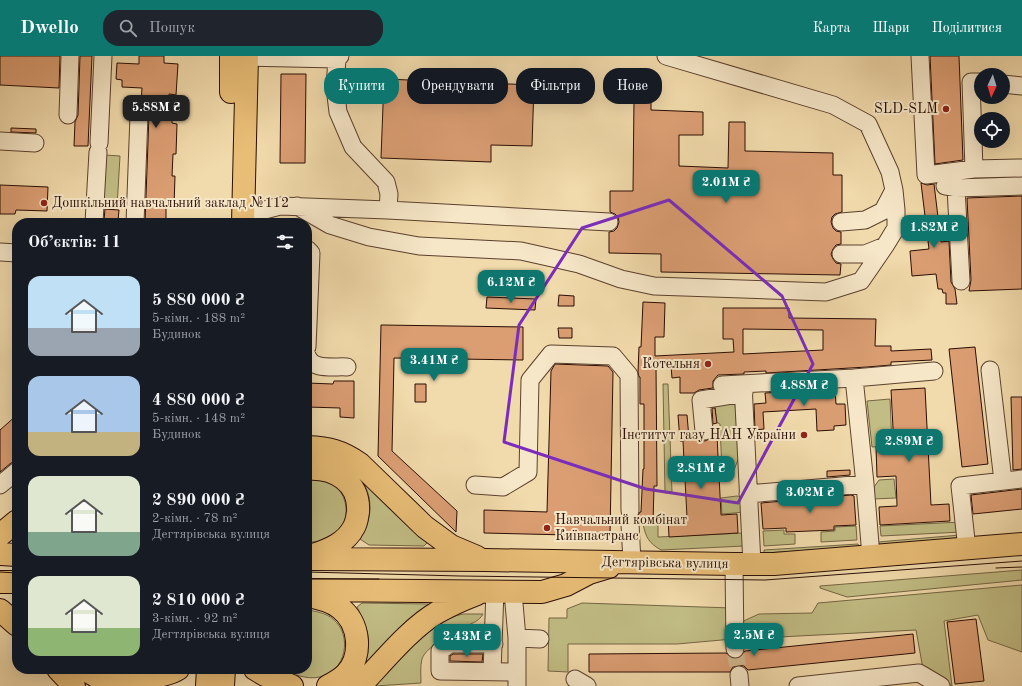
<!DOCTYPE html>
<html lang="uk">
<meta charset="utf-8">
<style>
:root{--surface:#171b24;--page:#20242c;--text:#f1f3f6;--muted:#9ea1a6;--accent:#0f766e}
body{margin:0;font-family:"Old Standard TT",serif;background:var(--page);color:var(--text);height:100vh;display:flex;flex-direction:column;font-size:15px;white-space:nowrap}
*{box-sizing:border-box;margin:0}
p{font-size:13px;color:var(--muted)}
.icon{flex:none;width:22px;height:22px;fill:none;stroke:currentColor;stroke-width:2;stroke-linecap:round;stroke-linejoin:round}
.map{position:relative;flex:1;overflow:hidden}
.panel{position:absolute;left:12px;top:162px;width:300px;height:456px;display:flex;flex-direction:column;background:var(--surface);border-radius:16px;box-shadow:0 4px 16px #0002}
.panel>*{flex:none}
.top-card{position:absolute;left:324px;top:12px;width:380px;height:36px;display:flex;gap:8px}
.needle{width:26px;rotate:184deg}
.fabs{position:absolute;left:974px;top:12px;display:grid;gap:8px}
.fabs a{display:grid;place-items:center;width:36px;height:36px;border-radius:50%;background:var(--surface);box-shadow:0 4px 16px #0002;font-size:20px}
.price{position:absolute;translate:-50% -34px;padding:0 9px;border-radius:8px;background:var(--accent);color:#fff;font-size:13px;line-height:26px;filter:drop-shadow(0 1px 2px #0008)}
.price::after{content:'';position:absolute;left:50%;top:24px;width:12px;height:9px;margin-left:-6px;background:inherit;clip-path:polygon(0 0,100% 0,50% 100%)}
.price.on{background:#222;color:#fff}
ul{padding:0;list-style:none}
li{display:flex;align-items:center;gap:12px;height:100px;padding:0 16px}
li span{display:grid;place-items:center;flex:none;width:112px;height:80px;border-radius:12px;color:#555}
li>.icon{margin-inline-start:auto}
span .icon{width:48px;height:48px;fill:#fffc;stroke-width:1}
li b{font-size:17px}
h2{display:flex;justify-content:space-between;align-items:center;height:48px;padding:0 16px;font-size:17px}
.chip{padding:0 14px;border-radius:16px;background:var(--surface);box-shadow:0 4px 16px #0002;font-size:14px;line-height:36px}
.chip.on{background:var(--accent);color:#fff}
header{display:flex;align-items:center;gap:24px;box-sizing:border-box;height:56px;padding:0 20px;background:var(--accent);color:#fff}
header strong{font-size:19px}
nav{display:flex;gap:22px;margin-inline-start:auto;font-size:14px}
.search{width:280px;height:36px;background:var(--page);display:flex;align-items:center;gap:10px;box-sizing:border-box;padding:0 14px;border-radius:16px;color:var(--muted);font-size:15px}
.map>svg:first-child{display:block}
.green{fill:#c1bd84;stroke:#756544}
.building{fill:#db9e73;stroke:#290d04;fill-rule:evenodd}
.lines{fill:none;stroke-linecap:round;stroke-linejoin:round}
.minor-tunnel{stroke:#d3bb92;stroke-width:17;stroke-dasharray:17 8;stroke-linecap:butt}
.minor-casing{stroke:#5b402e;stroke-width:19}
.major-casing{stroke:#290d04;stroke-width:24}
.minor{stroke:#f6e7c8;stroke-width:17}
.major{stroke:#e8bd76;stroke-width:22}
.tram{stroke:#290d04;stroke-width:1}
.marked{fill:none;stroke:#7b2cbf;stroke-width:3;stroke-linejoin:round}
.poi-dot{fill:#8f2418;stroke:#f6e7c8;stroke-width:1.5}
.labels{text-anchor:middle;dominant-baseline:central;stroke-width:4;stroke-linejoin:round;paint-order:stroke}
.poi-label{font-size:14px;fill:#290d04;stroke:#f6e7c8;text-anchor:end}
.street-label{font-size:14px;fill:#290d04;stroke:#f6e7c8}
</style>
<header>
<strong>Dwello</strong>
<div class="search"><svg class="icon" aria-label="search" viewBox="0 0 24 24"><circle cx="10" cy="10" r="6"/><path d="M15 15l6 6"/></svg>Пошук</div>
<nav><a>Карта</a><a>Шари</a><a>Поділитися</a></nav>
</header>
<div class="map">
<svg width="1022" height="630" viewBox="0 0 1022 630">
<rect width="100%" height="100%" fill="#f1daab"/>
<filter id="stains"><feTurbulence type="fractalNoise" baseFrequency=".005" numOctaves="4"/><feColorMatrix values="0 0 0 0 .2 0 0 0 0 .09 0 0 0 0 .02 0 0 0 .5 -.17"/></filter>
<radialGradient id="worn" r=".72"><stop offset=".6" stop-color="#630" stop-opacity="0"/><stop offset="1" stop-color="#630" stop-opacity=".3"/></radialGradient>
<path class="green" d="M105 99 120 100 117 151 102 150Z
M663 328H668L672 436 665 437Z
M890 343 892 389 872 391 867 345Z
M735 346 739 401 734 414 722 417 720 368 716 366 715 348Z
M353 415 429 485 424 490 369 489 360 483C370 467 374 448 365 430 362 425 357 420 353 415Z
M321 423C324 424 329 425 333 427 337 430 342 437 344 443 350 459 343 477 326 484 320 486 313 486 307 486V424Z
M894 423 896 442 873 443 872 434 879 424Z
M737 440 742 441 745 456 722 458 721 442Z
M961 466 962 476 881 480 880 470Z
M643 468H658V481L744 477V490L661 494C649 487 646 482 643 468Z
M856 470 857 484 821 486V476L835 475V471Z
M784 474V478H795V488L764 490 763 475Z
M960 479 961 482 878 489V486Z
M858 488 859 491 764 497V494Z
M1022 514V524L847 541 820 532V530Z
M1022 529V596L988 584 978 559 944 565 952 630 923 613 916 574 740 583 739 567 759 558 812 557 818 547Z
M362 547 428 548 430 551 364 611C372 587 369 573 357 551Z
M582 547 732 552 733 583 677 588H568V616L548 615 549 562H567V553Z
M307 554C315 555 326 557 333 563 353 579 346 616 320 621 306 624 293 618 281 613H307Z
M463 558H483C479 565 473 567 466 570 455 576 426 590 422 603 420 610 421 620 421 627L375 630C398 606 429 564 463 558Z"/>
<path class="building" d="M0 0H60L59 32 0 29Z
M80 0H92L88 90H74L75 66 78 59Z
M139 0H164V7L178 8 176 39 169 38 168 61H172V67L177 68 176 98H173L172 120H175L174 150H166V167H145L149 59 148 55 146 52V49L141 48 142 32 122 31V24L116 23 117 7 139 8Z
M930 0H959L963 104 935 108Z
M281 18H306L305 107H280Z
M384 23 534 29 532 90 491 89V106L381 102Z
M634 43 651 44V54L703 56V79H679V110L728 112 729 66H745V95L833 97V119H842V156L835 158 832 161 831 166 833 172 836 175 841 176V188L836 189 833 193 831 198 833 203 836 207 841 208 840 219 661 216V198L609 197V176L614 175 617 172 619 166 618 161 615 158 610 156V135H633Z
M11 72 36 73V77L11 76Z
M921 127 927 129 934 128 941 186 949 185 951 226 955 233 957 248H946V237H943L942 233H938L936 218 912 220 910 195 929 193Z
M0 129 48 131 47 155 16 154 15 158H0Z
M1022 140V233L969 235 971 224 967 142Z
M105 153 119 154 118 165 104 164Z
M559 239 574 240V250H558Z
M487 241 536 243 535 254 486 252Z
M643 246 665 247 664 281H655V300L734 296 733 283H723V252H789V262L876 263 875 290H891V295L931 293 932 304 891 306V309L867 311 766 317V315L744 316V318L718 319 713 325V332L699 334 694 337H680V321L672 322 671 310H656L657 430H654L653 468H640L637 461 640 456H641L643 413H644V348H640V321H639L638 316 639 291H641ZM743 273 823 274V294L743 298Z
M381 269 523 271V304L394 302 392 395 457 455 456 476 378 400Z
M558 272H572V282H559Z
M975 291 988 408 962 411 949 293Z
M555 308 608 310 613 316 610 480 484 477V454L547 456 551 315Z
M334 325H354V362L340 361V352L307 351V327L333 328Z
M415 328H426V346H415Z
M925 332 931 449 949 448 950 465 880 469 879 451 897 450 896 420 877 421 876 391H894L891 334Z
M833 333 835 334 836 348H845L846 369 834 370V374L817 375 816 353 763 356 764 373 755 374 754 348 766 347 765 337Z
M1011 341H1022V413L1013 414Z
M712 352H715L717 367 713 368Z
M17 359V405L11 407 0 416V374Z
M678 359H687L689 382 696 381 700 384 705 385 709 383 712 380H717L721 459 737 458 738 477 669 481 668 462 687 461 683 385H680Z
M850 414V419L827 421V415Z
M1022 433V453L973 458 971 439Z
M851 439 854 440 856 469 834 470V474L786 476V472L763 473 761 447Z
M976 563 984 625 955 628 947 566Z
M913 578 915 597 748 614 744 610 738 609 733 611 730 616H589V598L726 597 730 601 736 603 740 601 745 595Z
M453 598H483L482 606 450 605V600Z"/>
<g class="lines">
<path class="minor-tunnel" d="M735 593 739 619"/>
<defs>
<path id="minor" d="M340 0 337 3 335 31 338 56 353 91 386 126 389 138 388 154
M666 0 833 49 868 68 890 116 894 134 896 154V172L885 190 865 198H841
M920 0 926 119 974 113 1022 112
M236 6 247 1 337 3
M1003 28 1022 30
M68 59 70 0
M0 85 35 87
M99 87 103 0
M974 113 971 26H981
M945 130 956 132 1022 130
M956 132 961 225
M297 150 330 169 369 181 419 190 521 195 579 208 621 223 654 230 826 236 861 225 885 190
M243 163 261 155 280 150 388 154 609 166
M841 166 865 164 883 155 894 134
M94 167 98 96
M135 167 139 59
M307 193 311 197 307 291
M0 196 17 197
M307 299C311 315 334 310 347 311
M990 314 1003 425
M854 322 865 428 871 500
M743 328 752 508
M722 329 854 322 934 315
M704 375 701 344 744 337
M0 429 17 415
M475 429 503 431 528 416 530 324 551 298 613 300 629 319 630 455
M748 438 865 428
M630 468 632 506
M967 493 960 430 1022 423
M734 508 735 593
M513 536 517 582V630
M517 582 540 583
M494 588H450L440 595V615L517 616
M492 616 495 535
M739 619 740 630
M575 623 587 630
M798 630 919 617 941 630"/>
<path id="major" d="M231 36V0
M243 167 247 0
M307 391C329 392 342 395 360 408L425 471 451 490 477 501
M307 413C334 411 360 426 358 456 357 461 357 466 354 471 346 487 329 494 313 499
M0 479 17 465
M0 498 17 499
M307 503 485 504 734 508H774L1022 488
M0 526H17
M307 534 542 536 566 529 589 517 609 511
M308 540C319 542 331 545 340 552 360 567 363 600 346 618 341 623 334 627 328 630
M0 554 17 569
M58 613 74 630
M86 613C90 617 94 620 99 621 116 628 163 622 178 613
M255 613 265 619 292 630
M207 630 208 613
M223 630 224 613
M360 630C382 607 411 571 438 556 450 549 464 543 477 538"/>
</defs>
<use href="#minor" class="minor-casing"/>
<use href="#major" class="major-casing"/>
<use href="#minor" class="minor"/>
<use href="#major" class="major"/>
<path class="tram" d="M996 512 1022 511
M0 516 17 517
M307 516 460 520 765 524 1022 505
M307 523H379"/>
</g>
<path class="marked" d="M669 144 782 240 813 308 738 447 646 433 504 386 519 269 582 172Z"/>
<g class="poi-dot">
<circle cx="946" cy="53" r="4"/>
<circle cx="44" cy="147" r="4"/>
<circle cx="708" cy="308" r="4"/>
<circle cx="804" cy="379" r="4"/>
<circle cx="547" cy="472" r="4"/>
</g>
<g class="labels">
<g class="poi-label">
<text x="938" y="53">SLD-SLM</text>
<text x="52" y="147" text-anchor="start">Дошкільний навчальний заклад №112</text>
<text x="700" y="308">Котельня</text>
<text x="796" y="379">Інститут газу НАН України</text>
<text x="555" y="464" text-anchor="start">Навчальний комбінат<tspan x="555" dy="16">Київпастранс</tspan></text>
</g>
<g class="street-label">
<text transform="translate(665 507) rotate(1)">Дегтярівська вулиця</text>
</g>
</g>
<rect width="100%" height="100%" filter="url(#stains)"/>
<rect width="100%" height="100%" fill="url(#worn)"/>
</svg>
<div class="fabs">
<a><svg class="needle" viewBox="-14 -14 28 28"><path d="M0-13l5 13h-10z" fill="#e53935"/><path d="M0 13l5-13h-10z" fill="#9ea1a6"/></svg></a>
<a><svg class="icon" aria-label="locate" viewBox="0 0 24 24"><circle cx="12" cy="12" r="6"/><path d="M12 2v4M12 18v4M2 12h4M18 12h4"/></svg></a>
</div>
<b class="price on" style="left:156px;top:73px">5.88M ₴</b>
<b class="price" style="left:726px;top:148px">2.01M ₴</b>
<b class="price" style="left:934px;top:193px">1.82M ₴</b>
<b class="price" style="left:511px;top:248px">6.12M ₴</b>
<b class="price" style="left:434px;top:326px">3.41M ₴</b>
<b class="price" style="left:804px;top:351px">4.88M ₴</b>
<b class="price" style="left:909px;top:407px">2.89M ₴</b>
<b class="price" style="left:701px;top:434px">2.81M ₴</b>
<b class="price" style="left:810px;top:458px">3.02M ₴</b>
<b class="price" style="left:754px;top:601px">2.5M ₴</b>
<b class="price" style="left:467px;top:602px">2.43M ₴</b>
<div class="top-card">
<a class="chip on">Купити</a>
<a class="chip">Орендувати</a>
<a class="chip">Фільтри</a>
<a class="chip">Нове</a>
</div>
<section class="panel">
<h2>Об’єктів: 11<svg class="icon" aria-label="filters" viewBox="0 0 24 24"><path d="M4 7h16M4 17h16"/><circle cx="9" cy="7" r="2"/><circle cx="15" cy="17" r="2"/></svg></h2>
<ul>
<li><span style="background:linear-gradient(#bfe0f5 65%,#9aa5b1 0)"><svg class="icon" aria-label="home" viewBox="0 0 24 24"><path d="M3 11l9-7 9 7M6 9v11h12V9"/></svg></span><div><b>5 880 000 ₴</b><p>5-кімн. · 188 m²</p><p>Будинок</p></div></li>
<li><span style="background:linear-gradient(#a9c7e8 70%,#c2b280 0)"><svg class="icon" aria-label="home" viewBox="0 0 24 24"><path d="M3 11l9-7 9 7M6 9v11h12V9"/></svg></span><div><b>4 880 000 ₴</b><p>5-кімн. · 148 m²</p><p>Будинок</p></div></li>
<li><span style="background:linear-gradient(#dfe7d0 70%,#7fa58c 0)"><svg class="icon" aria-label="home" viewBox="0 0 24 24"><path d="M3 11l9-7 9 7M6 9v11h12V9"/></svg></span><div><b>2 890 000 ₴</b><p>2-кімн. · 78 m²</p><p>Дегтярівська вулиця</p></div></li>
<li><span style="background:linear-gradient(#dfe7d0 65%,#8fb573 0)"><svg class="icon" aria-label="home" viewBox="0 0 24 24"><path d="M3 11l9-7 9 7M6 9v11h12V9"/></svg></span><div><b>2 810 000 ₴</b><p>3-кімн. · 92 m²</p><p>Дегтярівська вулиця</p></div></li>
</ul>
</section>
</div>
